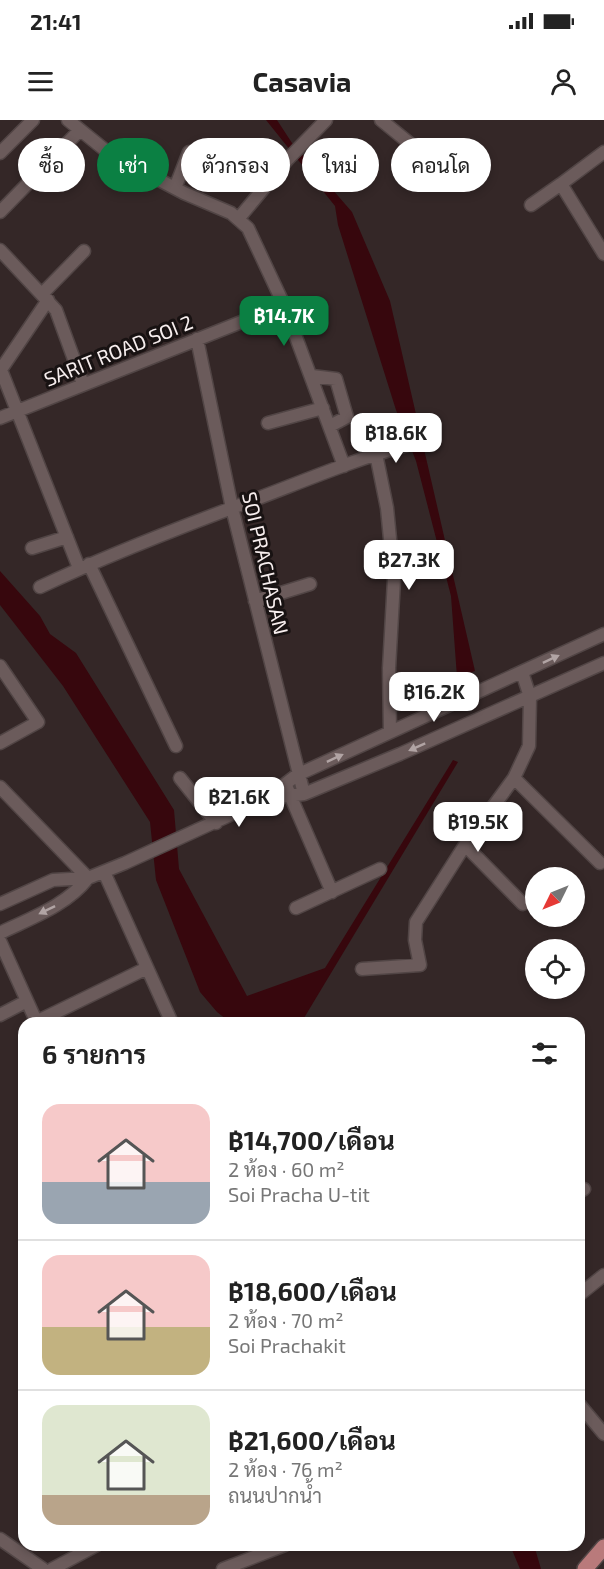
<!DOCTYPE html>
<html lang="th">
<meta charset="utf-8">
<style>
:root{--surface:#fff;--page:#f2f2f2;--text:#222;--muted:#767676;--line:#e0e0e0;--accent:#0b8043}
body{margin:0;font-family:"Exo 2",Sarabun,sans-serif;background:var(--page);color:var(--text);height:100vh;display:flex;flex-direction:column;font-size:22px;white-space:nowrap}
*{box-sizing:border-box;margin:0}
p{font-size:20px;color:var(--muted)}
.icon{flex:none;width:33px;height:33px;fill:none;stroke:currentColor;stroke-width:2;stroke-linecap:round;stroke-linejoin:round}
.map{position:relative;flex:1;overflow:hidden}
.drawer{position:absolute;left:18px;top:897px;width:567px;height:534px;display:flex;flex-direction:column;background:var(--surface);border-radius:18px;box-shadow:0 3px 9px #0003}
.drawer>*{flex:none}
.banner{position:absolute;left:18px;top:18px;width:568px;height:54px;display:flex;gap:12px}
.needle{width:39px;rotate:227deg}
.tools{position:absolute;left:525px;top:747px;display:grid;gap:12px}
.tools a{display:grid;place-items:center;width:60px;height:60px;border-radius:50%;background:var(--surface);box-shadow:0 3px 9px #0003;font-size:30px}
.price{position:absolute;translate:-50% -51px;padding:0 14px;border-radius:12px;background:#fff;color:#222;font-size:20px;line-height:39px;filter:drop-shadow(0 2px 3px #0008)}
.price::after{content:'';position:absolute;left:50%;top:36px;width:18px;height:14px;margin-left:-9px;background:inherit;clip-path:polygon(0 0,100% 0,50% 100%)}
.price.selected{background:var(--accent);color:#fff}
ul{padding:0;list-style:none}
li{display:flex;align-items:center;gap:18px;height:150px;padding:0 24px}
li+li{border-top:2px solid var(--line)}
li span{display:grid;place-items:center;flex:none;width:168px;height:120px;border-radius:18px;color:#555}
li>.icon{margin-inline-start:auto}
span .icon{width:72px;height:72px;fill:#fffc;stroke-width:1}
li b{font-size:26px}
h2{display:flex;justify-content:space-between;align-items:center;height:72px;padding:0 24px;font-size:26px}
.tag{padding:0 21px;border-radius:27px;background:var(--surface);box-shadow:0 3px 9px #0003;font-size:21px;line-height:54px}
.tag.selected{background:var(--accent);color:#fff}
.status{display:flex;justify-content:space-between;align-items:center;height:42px;padding:0 30px;background:var(--surface);direction:ltr}
.status svg{height:16px;fill:currentColor}
header{display:flex;justify-content:space-between;align-items:center;height:78px;padding:0 24px;background:var(--surface);font-size:27px;font-weight:700}
.map>svg:first-child{display:block}
.water{fill:#37070d}
.lines{fill:none;stroke-linecap:round;stroke-linejoin:round}
.minor-casing{stroke:#514545;stroke-width:15}
.major-casing{stroke:#514545;stroke-width:18}
.minor{stroke:#6b5b5b;stroke-width:12}
.major{stroke:#b97a7b;stroke-width:15}
.oneway{fill:#b1a4a4}
.labels{text-anchor:middle;dominant-baseline:central;stroke-width:6;stroke-linejoin:round;paint-order:stroke}
.street-label{font-size:20px;fill:#f7eeee;stroke:#181212}
</style>
<div class="status"><b>21:41</b><svg viewBox="0 0 49 12"><path d="M0 12V9h3v3zM5 12V6h3v6zM10 12V3h3v9zM15 12V0h3v12zM26 1h20v11H26zM47 4h2v5h-2z"/></svg></div>
<header><svg class="icon" aria-label="menu" viewBox="0 0 24 24"><path d="M4 6h16M4 12h16M4 18h16"/></svg>Casavia<svg class="icon" aria-label="person" viewBox="0 0 24 24"><circle cx="12" cy="8" r="4"/><path d="M4 21q1-7 8-7t8 7"/></svg></header>
<div class="map">
<svg width="604" height="1449" viewBox="0 0 604 1449">
<rect width="100%" height="100%" fill="#342727"/>
<path class="water" d="M266 0H277L292 23 352 92 390 181 475 551 457 557 451 476 416 341 396 290 338 105 335 86Z
M0 451 40 496 50 514 76 533 174 690 179 749 247 876 325 848 453 640 458 642 301 903H231L217 892 200 872 156 760 150 702 63 566 0 485Z
M510 1425H534L541 1449H520Z"/>
<g class="lines">
<defs>
<path id="minor" d="M68 0 110 34 184 73 231 93 248 108 284 185 344 346
M381 0 451 57
M604 32 561 64 604 134
M0 33 33 0
M175 68 189 32
M531 85 561 64
M0 92 80 10
M239 98 288 39 326 0
M0 130 56 190 83 264
M42 174 84 131
M197 219 232 388 304 674
M1 250 79 448
M0 251 48 180
M312 256 336 259 347 297 330 306
M0 298 284 185
M268 303 323 288
M376 334 387 388 394 460 389 548 390 612
M32 428 67 417
M89 444 176 626
M40 467C110 434 183 406 256 379 306 360 356 339 407 325
M255 481 310 464
M0 546 38 602 0 623
M180 658 216 703
M514 658 600 743
M0 667 88 758
M287 668 332 772
M268 678 304 674 400 634 604 543
M465 725 523 784
M104 752 172 903
M0 784 53 760 88 758 125 743 267 678 297 655 604 514
M296 788 380 749
M0 813C31 798 66 786 88 758
M0 821 37 903
M362 849 420 845 415 820 416 802 465 725 514 658 529 626 530 577 522 552
M0 895 27 881
M36 902 147 848
M579 1072 584 1069
M579 1175 604 1155
M579 1284 604 1314
M0 1419 43 1449
M52 1449 97 1425
M223 1449 285 1425"/>
<path id="major" d="M585 1449 604 1427"/>
</defs>
<use href="#minor" class="minor-casing"/>
<use href="#major" class="major-casing"/>
<use href="#minor" class="minor"/>
<use href="#major" class="major"/>
</g>
<defs><path id="oneway-solid" d="M-6-.8H1V-3.2L6.5 0L1 3.2V.8H-6Z" transform="scale(1.5)"/></defs>
<g class="oneway">
<use href="#oneway-solid" transform="translate(551 539) rotate(-25)"/>
<use href="#oneway-solid" transform="translate(417 627) rotate(156)"/>
<use href="#oneway-solid" transform="translate(335 638) rotate(-25)"/>
<use href="#oneway-solid" transform="translate(47 790) rotate(154)"/>
</g>
<g class="labels">
<g class="street-label">
<text transform="translate(118 230) rotate(-22)">SARIT ROAD SOI 2</text>
<text transform="translate(266 443) rotate(77)">SOI PRACHASAN</text>
</g>
</g>
</svg>
<div class="tools">
<a><svg class="needle" viewBox="-14 -14 28 28"><path d="M0-13l5 13h-10z" fill="#e53935"/><path d="M0 13l5-13h-10z" fill="#767676"/></svg></a>
<a><svg class="icon" aria-label="locate" viewBox="0 0 24 24"><circle cx="12" cy="12" r="6"/><path d="M12 2v4M12 18v4M2 12h4M18 12h4"/></svg></a>
</div>
<b class="price selected" style="left:284px;top:227px">฿14.7K</b>
<b class="price" style="left:396px;top:344px">฿18.6K</b>
<b class="price" style="left:409px;top:471px">฿27.3K</b>
<b class="price" style="left:434px;top:603px">฿16.2K</b>
<b class="price" style="left:239px;top:708px">฿21.6K</b>
<b class="price" style="left:478px;top:733px">฿19.5K</b>
<div class="banner">
<a class="tag">ซื้อ</a>
<a class="tag selected">เช่า</a>
<a class="tag">ตัวกรอง</a>
<a class="tag">ใหม่</a>
<a class="tag">คอนโด</a>
</div>
<section class="drawer">
<h2>6 รายการ<svg class="icon" aria-label="filters" viewBox="0 0 24 24"><path d="M4 7h16M4 17h16"/><circle cx="9" cy="7" r="2"/><circle cx="15" cy="17" r="2"/></svg></h2>
<ul>
<li><span style="background:linear-gradient(#f6c9c9 65%,#9aa5b1 0)"><svg class="icon" aria-label="home" viewBox="0 0 24 24"><path d="M3 11l9-7 9 7M6 9v11h12V9"/></svg></span><div><b>฿14,700/เดือน</b><p>2 ห้อง · 60 m²</p><p>Soi Pracha U-tit</p></div></li>
<li><span style="background:linear-gradient(#f6c9c9 60%,#c2b280 0)"><svg class="icon" aria-label="home" viewBox="0 0 24 24"><path d="M3 11l9-7 9 7M6 9v11h12V9"/></svg></span><div><b>฿18,600/เดือน</b><p>2 ห้อง · 70 m²</p><p>Soi Prachakit</p></div></li>
<li><span style="background:linear-gradient(#dfe7d0 75%,#b9a48a 0)"><svg class="icon" aria-label="home" viewBox="0 0 24 24"><path d="M3 11l9-7 9 7M6 9v11h12V9"/></svg></span><div><b>฿21,600/เดือน</b><p>2 ห้อง · 76 m²</p><p>ถนนปากน้ำ</p></div></li>
</ul>
</section>
</div>
